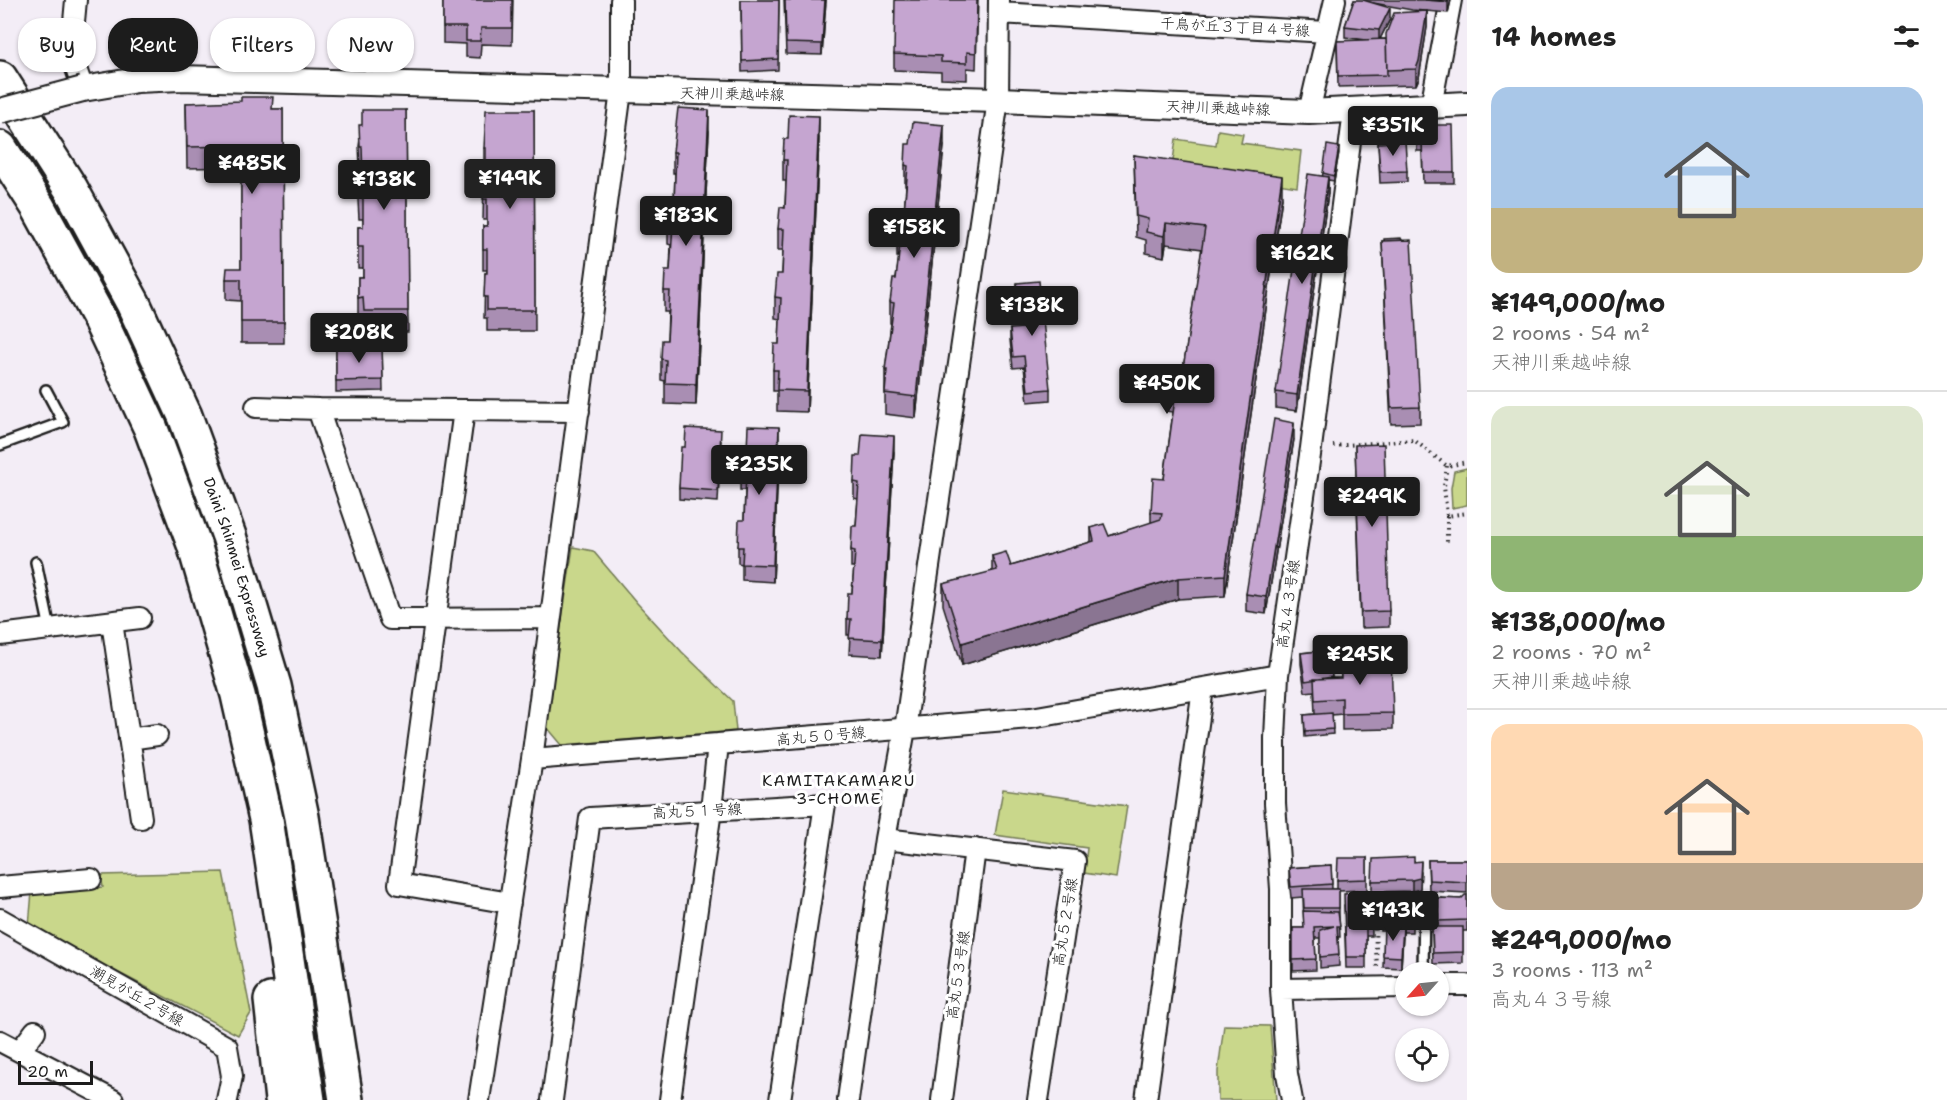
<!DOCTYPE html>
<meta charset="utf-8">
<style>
:root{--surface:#fff;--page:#f2f2f2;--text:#222;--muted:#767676;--line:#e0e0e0;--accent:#1c1c1c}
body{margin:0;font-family:"Shantell Sans","Klee One",sans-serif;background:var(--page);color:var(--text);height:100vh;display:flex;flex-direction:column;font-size:22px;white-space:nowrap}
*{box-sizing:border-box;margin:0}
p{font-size:20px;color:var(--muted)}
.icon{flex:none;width:33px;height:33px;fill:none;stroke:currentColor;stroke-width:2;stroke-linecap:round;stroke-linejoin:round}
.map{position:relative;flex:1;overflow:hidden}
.details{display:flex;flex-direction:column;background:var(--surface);width:480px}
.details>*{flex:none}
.hud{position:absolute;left:18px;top:18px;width:570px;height:54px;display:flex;gap:12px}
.needle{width:39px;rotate:243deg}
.fabs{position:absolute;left:1395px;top:962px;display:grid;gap:12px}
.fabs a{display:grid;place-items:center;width:54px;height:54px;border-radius:50%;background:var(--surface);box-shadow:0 2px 4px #0004;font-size:30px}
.scale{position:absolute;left:18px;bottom:15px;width:75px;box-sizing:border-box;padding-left:6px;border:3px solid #1c1c1c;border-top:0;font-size:16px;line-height:21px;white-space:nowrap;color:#1c1c1c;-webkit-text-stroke:4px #fff;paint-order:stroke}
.price{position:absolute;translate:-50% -51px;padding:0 14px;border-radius:6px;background:var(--accent);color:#fff;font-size:20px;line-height:39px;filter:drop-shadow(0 2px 3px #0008)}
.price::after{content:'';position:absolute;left:50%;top:36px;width:18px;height:14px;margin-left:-9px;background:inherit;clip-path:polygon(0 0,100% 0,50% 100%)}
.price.active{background:#222;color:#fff}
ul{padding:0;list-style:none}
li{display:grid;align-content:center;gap:12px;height:318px;padding:0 24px}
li+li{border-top:2px solid var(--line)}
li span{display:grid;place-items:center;height:186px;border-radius:18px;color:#555}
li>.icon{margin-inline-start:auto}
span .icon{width:108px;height:108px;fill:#fffc;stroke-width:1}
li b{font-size:26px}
h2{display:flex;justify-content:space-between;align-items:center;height:72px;padding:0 24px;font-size:26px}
.pill{padding:0 21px;border-radius:24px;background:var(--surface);box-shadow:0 2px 4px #0004;font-size:21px;line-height:54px}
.pill.active{background:var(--accent);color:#fff}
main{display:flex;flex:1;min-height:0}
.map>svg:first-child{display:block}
.green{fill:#c9d78b;stroke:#727a54;stroke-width:1.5}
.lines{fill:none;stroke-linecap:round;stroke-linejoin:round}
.service-casing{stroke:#1c1c1c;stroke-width:14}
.minor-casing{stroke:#1c1c1c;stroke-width:24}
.tertiary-casing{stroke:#1c1c1c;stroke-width:28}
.motorway-casing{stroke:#1c1c1c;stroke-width:38}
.path{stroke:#1c1c1c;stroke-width:4;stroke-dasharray:1.5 4.5;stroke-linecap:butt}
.service{stroke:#fff;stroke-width:9}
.minor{stroke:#fff;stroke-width:20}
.tertiary{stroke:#fff;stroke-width:24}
.motorway{stroke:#fff;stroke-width:33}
.tertiary-bridge-casing{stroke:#1c1c1c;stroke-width:28;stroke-linecap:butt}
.tertiary-bridge{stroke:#fff;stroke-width:24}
.wall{fill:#a98eb3;stroke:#1c1c1c;stroke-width:1.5;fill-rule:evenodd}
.shaded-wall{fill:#8a7492;stroke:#1c1c1c;stroke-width:1.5}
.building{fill:#c5a5d0;stroke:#1c1c1c;stroke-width:1.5}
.labels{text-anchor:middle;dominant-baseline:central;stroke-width:6;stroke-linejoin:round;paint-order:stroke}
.street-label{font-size:15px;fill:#1c1c1c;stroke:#fff}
.neighbourhood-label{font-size:16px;letter-spacing:1.5px;fill:#1c1c1c;stroke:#fff}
</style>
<main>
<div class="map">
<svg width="1467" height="1100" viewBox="0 0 1467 1100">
<rect width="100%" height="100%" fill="#f3edf6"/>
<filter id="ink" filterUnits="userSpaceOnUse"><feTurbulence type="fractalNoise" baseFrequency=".0167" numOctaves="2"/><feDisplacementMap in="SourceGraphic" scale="12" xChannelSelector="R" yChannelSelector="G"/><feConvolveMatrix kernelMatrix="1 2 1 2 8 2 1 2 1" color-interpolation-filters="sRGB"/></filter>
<g filter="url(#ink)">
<path class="green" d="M1218 130 1243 134 1241 143 1301 151 1297 187 1172 168 1176 139 1216 145Z
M1467 468V505L1452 508 1451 488 1454 471Z
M573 547 593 551 637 603 682 652 733 701 736 731 562 745 546 726Z
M1003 789 1127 806 1116 878 1084 873 1087 848 995 835Z
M223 872 251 1013 238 1035 29 926 32 892 103 887 101 875Z
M1224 1025 1270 1026 1276 1100H1218V1071Z"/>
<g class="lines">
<defs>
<path id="service" d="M0 445 63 422 46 390
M36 562 50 629
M1423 972 1424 901"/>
<path id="minor" d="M76 0 71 54 83 89
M999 13 1327 32
M1431 106 1451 0
M1309 112 1335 0
M256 407 318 409 390 619 551 618
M318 409 464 410
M112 622 141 818
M0 635 140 618
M129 739 157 735
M532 759 718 744
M885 839 1075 861 1038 1100
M0 887 91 879
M510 903 399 884 464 410 579 411
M0 919 227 1047 232 1076 227 1100
M1438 985H1467
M1281 989 1406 987
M0 1041 113 1100
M20 1051 35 1031
M479 1100 532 759 621 91V0
M552 1100 590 818 825 804 780 1100
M670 1100 711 810 718 744 1031 718 1278 675
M848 1100 885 839 905 729 998 100 999 0
M942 1100 975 849
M1146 1100 1203 688
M1292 1100 1287 1074 1281 989V889L1275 803V738L1278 675 1311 448 1354 111"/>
<path id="tertiary" d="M83 89 137 80 180 78 998 100 1309 112 1467 104"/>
<g id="motorway">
<path id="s1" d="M0 78 71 189 133 303 185 416 229 536 274 686 302 817 346 1100"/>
<path d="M0 148 38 207 100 320 151 429 194 544 238 695 266 819 308 1100"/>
<path d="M271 1000 282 1100"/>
</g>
</defs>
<use href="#service" class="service-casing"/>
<use href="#minor" class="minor-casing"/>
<use href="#tertiary" class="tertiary-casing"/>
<use href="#motorway" class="motorway-casing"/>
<path class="path" d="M1333 446 1414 440 1447 466 1467 462
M1447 466 1444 486 1447 516 1467 513
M1447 516V545
M1375 929 1377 967"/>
<use href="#service" class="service"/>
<use href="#minor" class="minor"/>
<use href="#tertiary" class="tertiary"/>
<use href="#motorway" class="motorway"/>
<defs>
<path id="tertiary-bridge" d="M0 111 83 89"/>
</defs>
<use href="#tertiary-bridge" class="tertiary-bridge-casing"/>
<use href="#tertiary-bridge" class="tertiary-bridge"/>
</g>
<path class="wall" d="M443 0H513L512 45 481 44 480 58 466 57V44L443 43Z
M741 0H779L778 70 742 72Z
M784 0H826L822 55 786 54Z
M978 0 976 69 967 68V80L941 79V72L894 70V54Z
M1354 0H1451L1448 13 1427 11V27L1419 78 1416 85 1338 87 1337 41 1366 40 1345 37V26ZM1368 2 1412 10 1426 11 1386 39H1380L1390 19Z
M186 103 273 109H283L284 343H241V301L226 300V279L241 268V167L187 168Z
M406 110 408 332H364L363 319H358V277H363V268H358V227H363V219H359L358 200V179H362V168H360L359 146 362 125Z
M534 110 535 331H487V318H484L485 273H487V270H483V226H487V220H483L484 178H486V169H484V148Z
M1417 125 1454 172V183H1423L1422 151H1417Z
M709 131 696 405 665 404V381L661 380V359L667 340 668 312H664V291L670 271 671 245 668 244V223L674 203 675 173H673V152Z
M819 138 807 412 777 411V391H773V370L779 344 780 319 775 318V297L782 274 783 250H778V229L785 208 786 181H783V160Z
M1378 143 1407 171V182L1380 183Z
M944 146 916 418 885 414V370L891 324 890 323V302L896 279 899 257H897V236L904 212 906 186H905V165Z
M1339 152 1334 181 1328 180V193L1297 411 1276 408V392L1323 173Z
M1134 155 1282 197 1225 596 1178 599 962 665 943 605V584L992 572V556L1011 566 1091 542V528L1109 536 1151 523V512L1164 479 1173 412 1167 411V374L1182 375 1202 249 1166 244 1164 257 1146 253V240L1136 237Z
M1382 241H1384L1420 407V423L1391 424Z
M1017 283 1050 389V400L1028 402 1024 367 1013 368 1010 340V329L1021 328 1017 294Z
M382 346 383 391 336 392V347Z
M1294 439 1266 614 1246 611V594Z
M721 441 718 502 679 499V488L685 447Z
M779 444 773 582 742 580V564L738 563V547L744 520 745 490H740L741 450H747Z
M1355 445 1389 611V627L1361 628Z
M894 452 882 656 849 654 850 635H847V619L852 593 854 567H851V550L856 526 858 499 854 498V482L860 456Z
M1345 641 1346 654 1329 655V642Z
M1328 650 1332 678H1341L1340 659 1393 713V729L1342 730V714L1332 715 1333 734 1305 737 1304 715 1315 714 1314 691 1305 692 1301 664V653Z
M1367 858V890L1339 891V917L1340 937H1338L1339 966 1320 968V938H1315L1316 970 1293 971V928H1304L1303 897 1291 898 1289 879V868L1331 865 1332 889H1337V880Z
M1428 860H1467V893L1429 891Z
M1414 862 1421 872 1420 889 1412 891 1372 892V881Z
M1371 892 1372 936H1366V968H1346L1344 905Z
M1467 895V931H1463V963L1433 964 1432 927H1438V898L1461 899Z
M1412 901V932H1403L1401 968 1383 967 1384 931H1380V920Z"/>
<path class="shaded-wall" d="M825 0H826L822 55V44Z
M1448 0H1451L1448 13Z
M1390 8V19L1379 41V30Z
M1427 11V27L1419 78 1416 85V69Z
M709 110V131L696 405V384Z
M819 116V138L807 412V391Z
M944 125V146L916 418V397Z
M1339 147V152L1334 181V176Z
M1282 176V197L1225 596V575Z
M1328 177V193L1297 411V395Z
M1166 223V244L1164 257V236Z
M1294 423V439L1266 614V597Z
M779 427V444L773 582V565Z
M894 436V452L882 656V640Z
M1178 578V599L962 665V643Z
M1421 861 1420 889 1412 891V880Z
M1403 927V938L1401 968V957Z"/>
<path class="building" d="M443 0H512V28H481L480 41H466V27H443Z
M741 0H779L778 59 742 61Z
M785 0H825L822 44 786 43Z
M895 0H977L976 53 967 52V63L941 62V56L894 54Z
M1354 0H1363L1390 8 1379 30 1345 26Z
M1425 0H1448V2Z
M1427 11 1419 61 1416 69 1387 70 1386 34 1394 13Z
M1386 39 1387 75 1338 76 1337 41Z
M241 97H273L272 109H283L284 322H241V279H226L227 268H241V146L187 147 186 103 241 101Z
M678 108 709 110 696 384 665 383 666 360 661 359 662 340H667L670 291H664L665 271H670L673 224 668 223 670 202 674 203 676 152H673Z
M362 110H406L408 311H364L363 297 358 298V277H363V247H358V227H363V198H359L358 179H363L362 147H360L359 125H362Z
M486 110H534L535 310H487V297H484L485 273H487V249H483V226H487V199H483L484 178H486V148H484Z
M789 115 819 116 807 391 777 390 778 370H773L774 344H779L781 298 775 297 777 274H782L784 229H778L780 207 785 208 787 160H783L784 139H788Z
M913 122 944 125 916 397 885 393 887 370H885L894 303 890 302 893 279H896L901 236H897L901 211 904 212 908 166 905 165 906 144H910Z
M1417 125H1453L1454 172H1423L1422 140H1417Z
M1405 141 1407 171 1380 172 1378 143Z
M1327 145 1339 147 1334 176 1323 173Z
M1134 155 1282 176 1225 575 1178 578 962 643 943 584 997 570 992 556 1006 552 1011 566 1094 541 1091 528 1104 524 1109 536 1161 519 1162 513 1151 512 1153 478 1164 479 1176 391 1167 390V374L1182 375 1205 228 1166 223 1164 236 1146 232 1148 219 1136 216Z
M1308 174 1328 177 1297 395 1276 392Z
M1401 238 1402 240 1384 241V239Z
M1411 240 1420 407 1391 408 1382 241Z
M1039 281 1050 389 1028 391 1024 356 1013 357 1010 329 1022 328 1017 283Z
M382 346 383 380 336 381V347Z
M1274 419 1294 423 1266 597 1246 594Z
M748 426 779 427 773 565 742 564 743 547H738L739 520H744L746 474H740L741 450H747Z
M686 428 721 430 718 491 679 488 681 447H685Z
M862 434 894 436 882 640 849 638 851 619H847L848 593H852L855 551 851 550 852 526H856L859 483 854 482 855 456H860Z
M1384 444 1389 611 1361 612 1355 445Z
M1345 641 1346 649 1329 650V642Z
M1328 650 1332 677 1305 681 1301 653Z
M1391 658 1393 713 1342 714V698L1315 700 1314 679 1341 678 1340 659Z
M1332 713 1333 729 1305 731 1304 715Z
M1414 857V862L1421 861 1420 878 1412 880 1372 881 1373 859Z
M1338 858H1367V879L1337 880Z
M1428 860H1467V882L1429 880Z
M1331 865 1332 884 1291 887 1289 868Z
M1303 889H1339V908H1304Z
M1371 892 1372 925H1361L1366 926V957H1346L1344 894Z
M1465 895H1467V920L1438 921V898L1461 899Z
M1381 901H1412V921L1380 920Z
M1303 911 1338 912 1340 926H1337L1339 955 1320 957V930L1334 926 1314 927 1316 959 1293 960V928H1304Z
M1384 927H1403L1401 957 1383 956Z
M1432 927H1463V952L1433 953Z"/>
</g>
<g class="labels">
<g class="street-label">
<text transform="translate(1235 27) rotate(3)">千鳥が丘３丁目４号線</text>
<text transform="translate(732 94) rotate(1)">天神川乗越峠線</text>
<text transform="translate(1218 108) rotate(2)">天神川乗越峠線</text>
<text stroke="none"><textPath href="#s1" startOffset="546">Daini Shinmei Expressway</textPath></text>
<text transform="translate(1288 604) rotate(-82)">高丸４３号線</text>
<text transform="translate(821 736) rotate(-5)">高丸５０号線</text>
<text transform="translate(697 811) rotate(-3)">高丸５１号線</text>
<text transform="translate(1065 922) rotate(-81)">高丸５２号線</text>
<text transform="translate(958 975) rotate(-82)">高丸５３号線</text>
<text transform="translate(137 996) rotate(30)">潮見が丘２号線</text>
</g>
<g class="neighbourhood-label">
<text x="839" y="780">KAMITAKAMARU<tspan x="839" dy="18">3-CHOME</tspan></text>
</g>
</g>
</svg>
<div class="fabs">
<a><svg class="needle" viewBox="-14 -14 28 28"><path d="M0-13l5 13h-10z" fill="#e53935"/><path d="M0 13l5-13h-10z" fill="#767676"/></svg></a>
<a><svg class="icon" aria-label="locate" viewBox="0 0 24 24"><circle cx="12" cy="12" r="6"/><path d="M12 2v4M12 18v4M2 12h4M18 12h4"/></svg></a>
</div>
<div class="scale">20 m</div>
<b class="price" style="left:1393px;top:157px">¥351K</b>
<b class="price" style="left:252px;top:195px">¥485K</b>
<b class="price active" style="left:510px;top:210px">¥149K</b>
<b class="price" style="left:384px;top:211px">¥138K</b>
<b class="price" style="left:686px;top:247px">¥183K</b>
<b class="price" style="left:914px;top:259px">¥158K</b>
<b class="price" style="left:1302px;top:285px">¥162K</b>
<b class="price" style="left:1032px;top:337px">¥138K</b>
<b class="price" style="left:359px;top:364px">¥208K</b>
<b class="price" style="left:1167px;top:415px">¥450K</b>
<b class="price" style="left:759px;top:496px">¥235K</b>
<b class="price" style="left:1372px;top:528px">¥249K</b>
<b class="price" style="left:1360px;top:686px">¥245K</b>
<b class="price" style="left:1393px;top:942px">¥143K</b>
<div class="hud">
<a class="pill">Buy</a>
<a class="pill active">Rent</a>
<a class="pill">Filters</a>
<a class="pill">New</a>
</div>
</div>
<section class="details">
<h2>14 homes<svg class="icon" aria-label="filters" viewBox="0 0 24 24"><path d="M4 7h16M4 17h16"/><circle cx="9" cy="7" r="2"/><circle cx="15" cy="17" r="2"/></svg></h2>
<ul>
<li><span style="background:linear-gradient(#a9c7e8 65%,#c2b280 0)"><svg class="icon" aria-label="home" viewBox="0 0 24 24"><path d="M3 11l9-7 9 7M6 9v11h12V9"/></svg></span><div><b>¥149,000/mo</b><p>2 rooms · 54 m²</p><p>天神川乗越峠線</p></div></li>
<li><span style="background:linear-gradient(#dfe7d0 70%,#8fb573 0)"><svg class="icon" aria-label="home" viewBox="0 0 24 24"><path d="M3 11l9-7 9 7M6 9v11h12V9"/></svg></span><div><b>¥138,000/mo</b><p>2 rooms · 70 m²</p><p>天神川乗越峠線</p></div></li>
<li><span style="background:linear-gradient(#ffd9b3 75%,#b9a48a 0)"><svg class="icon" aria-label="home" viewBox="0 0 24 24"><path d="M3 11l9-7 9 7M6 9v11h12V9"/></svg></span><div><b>¥249,000/mo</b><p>3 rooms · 113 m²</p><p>高丸４３号線</p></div></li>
</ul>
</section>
</main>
